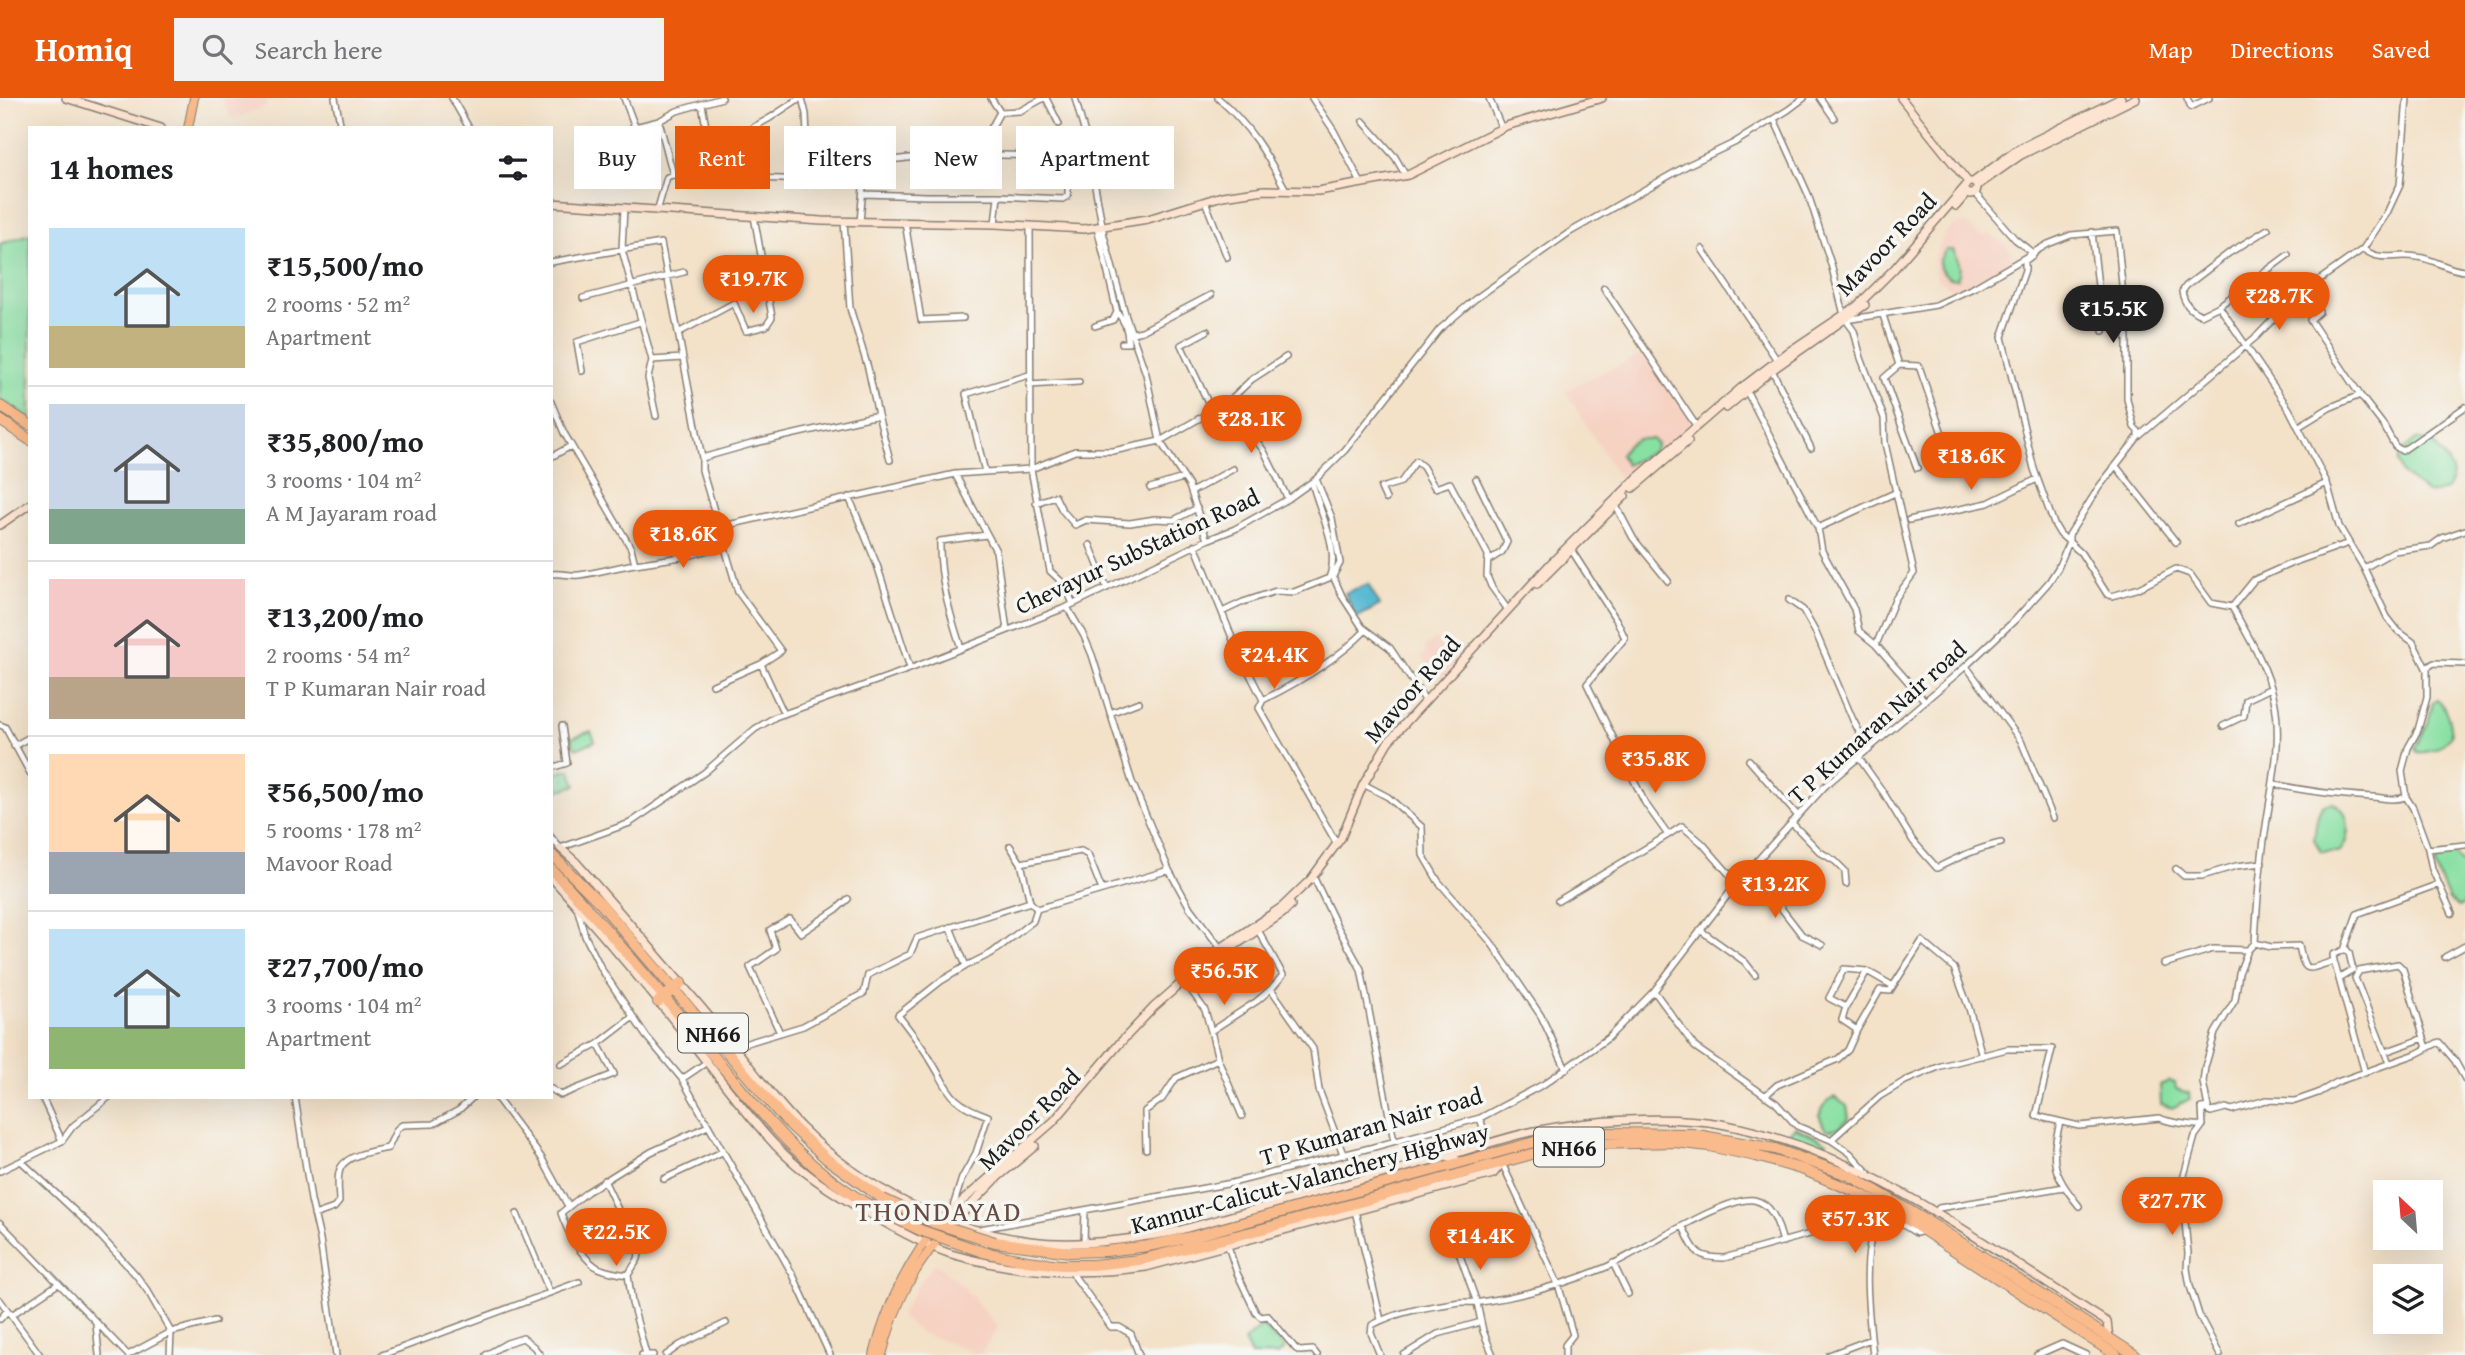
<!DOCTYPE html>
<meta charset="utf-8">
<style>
:root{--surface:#fff;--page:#f2f2f2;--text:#202124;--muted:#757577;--line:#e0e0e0;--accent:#ea580c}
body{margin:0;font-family:"Gentium Book Plus",serif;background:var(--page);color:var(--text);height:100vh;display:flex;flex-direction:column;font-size:26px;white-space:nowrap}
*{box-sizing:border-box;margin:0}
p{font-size:23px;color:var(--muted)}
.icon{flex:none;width:38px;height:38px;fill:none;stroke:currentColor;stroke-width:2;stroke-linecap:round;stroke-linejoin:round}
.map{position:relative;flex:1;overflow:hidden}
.sheet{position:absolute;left:28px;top:28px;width:525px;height:973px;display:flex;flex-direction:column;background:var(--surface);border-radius:0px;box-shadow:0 7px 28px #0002}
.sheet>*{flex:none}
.guide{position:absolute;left:574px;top:28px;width:665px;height:63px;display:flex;gap:14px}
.needle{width:46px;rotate:334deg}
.tools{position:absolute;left:2373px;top:1082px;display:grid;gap:14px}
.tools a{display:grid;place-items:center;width:70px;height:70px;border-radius:0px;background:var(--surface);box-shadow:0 7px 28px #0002;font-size:35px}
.price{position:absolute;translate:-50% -60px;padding:0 16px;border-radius:24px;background:var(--accent);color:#fff;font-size:23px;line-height:46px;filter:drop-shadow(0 2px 4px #0008)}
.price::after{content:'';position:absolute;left:50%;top:42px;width:21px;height:16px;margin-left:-10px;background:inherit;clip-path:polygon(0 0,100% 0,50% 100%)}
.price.current{background:#222;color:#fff}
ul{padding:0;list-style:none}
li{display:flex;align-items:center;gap:21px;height:175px;padding:0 21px}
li+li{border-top:2px solid var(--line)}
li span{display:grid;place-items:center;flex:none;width:196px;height:140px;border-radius:0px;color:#555}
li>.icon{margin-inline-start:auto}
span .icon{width:84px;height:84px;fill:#fffc;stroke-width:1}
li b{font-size:30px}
h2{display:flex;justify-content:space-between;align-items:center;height:84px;padding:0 21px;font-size:30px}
.chip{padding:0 24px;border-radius:0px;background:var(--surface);box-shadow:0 7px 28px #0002;font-size:24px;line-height:63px}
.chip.current{background:var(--accent);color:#fff}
header{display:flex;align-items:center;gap:42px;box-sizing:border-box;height:98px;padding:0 35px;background:var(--accent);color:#fff}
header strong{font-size:33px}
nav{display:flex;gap:38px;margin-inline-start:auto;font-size:24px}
.search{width:490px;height:63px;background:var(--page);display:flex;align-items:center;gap:18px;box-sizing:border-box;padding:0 24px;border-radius:0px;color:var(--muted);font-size:26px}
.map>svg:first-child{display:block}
.built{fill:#f6d2c3}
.green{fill:#89e0a3;stroke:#527e60;stroke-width:2}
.water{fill:#51b7cf;stroke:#366a76;stroke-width:2}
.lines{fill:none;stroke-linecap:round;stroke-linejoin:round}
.street-casing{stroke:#887e72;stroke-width:8}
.secondary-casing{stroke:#887e72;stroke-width:10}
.primary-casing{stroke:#887e72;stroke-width:10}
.highway-casing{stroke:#887e72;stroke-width:12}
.street{stroke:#fff;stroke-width:5}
.secondary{stroke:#fde4d1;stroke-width:7}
.primary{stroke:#fabb8c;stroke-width:8}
.highway{stroke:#fabb8c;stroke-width:10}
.highway-bridge-casing{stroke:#887e72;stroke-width:12;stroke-linecap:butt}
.highway-bridge{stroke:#fabb8c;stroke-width:10}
.labels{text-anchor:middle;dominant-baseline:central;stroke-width:7;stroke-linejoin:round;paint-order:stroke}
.shield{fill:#f6f6f2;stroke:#5d5d5c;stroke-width:2}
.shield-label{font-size:23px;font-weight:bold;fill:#1c1c1c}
.street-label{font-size:24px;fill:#1c1c1c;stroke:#f6f6f2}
.quarter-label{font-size:28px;letter-spacing:2px;fill:#674b42;stroke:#f6f6f2}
</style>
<header>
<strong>Homiq</strong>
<div class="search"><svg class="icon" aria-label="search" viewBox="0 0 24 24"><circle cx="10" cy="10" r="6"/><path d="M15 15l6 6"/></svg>Search here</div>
<nav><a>Map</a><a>Directions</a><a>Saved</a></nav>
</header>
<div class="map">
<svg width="2465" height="1257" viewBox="0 0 2465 1257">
<rect width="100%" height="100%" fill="#f6f6f2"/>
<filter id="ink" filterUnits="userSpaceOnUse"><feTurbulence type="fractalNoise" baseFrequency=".0143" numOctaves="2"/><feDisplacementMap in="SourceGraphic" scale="14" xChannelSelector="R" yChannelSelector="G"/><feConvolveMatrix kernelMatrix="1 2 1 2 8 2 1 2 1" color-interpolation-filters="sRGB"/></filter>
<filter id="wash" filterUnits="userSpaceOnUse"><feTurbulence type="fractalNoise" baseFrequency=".00686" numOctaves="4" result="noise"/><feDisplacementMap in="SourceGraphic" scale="28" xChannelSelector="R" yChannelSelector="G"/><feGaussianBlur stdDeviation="1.57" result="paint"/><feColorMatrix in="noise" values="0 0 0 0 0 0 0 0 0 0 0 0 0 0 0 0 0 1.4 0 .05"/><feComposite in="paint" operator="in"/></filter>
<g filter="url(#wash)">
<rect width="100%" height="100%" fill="#f3e1c8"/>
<path class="built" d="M222 0H265L268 5 266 8 234 21 230 20Z
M1965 125 1980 138 1991 136 2009 150 2013 163 1973 187 1951 191 1937 181 1933 163 1945 135 1957 126Z
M1650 252 1698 320 1622 384 1565 293Z
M1435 540 1457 564 1441 581 1421 559 1426 554 1424 550Z
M935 1165 962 1187 998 1230 980 1256 921 1235 900 1219 917 1188Z"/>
<path class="green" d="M30 136V320L0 301V146Z
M1946 152H1953C1958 162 1963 168 1957 181L1949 180 1940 170 1939 163Z
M1638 341H1652L1657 346 1654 353 1626 367 1620 357 1627 347Z
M2416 341 2433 344C2440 358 2462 372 2448 388 2443 394 2433 396 2427 395L2403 376 2398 364 2402 353Z
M2437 602C2447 609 2450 625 2451 637 2443 648 2431 656 2417 654L2415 650 2428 625 2433 604Z
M591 633 595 643 576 651 571 640Z
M570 672 576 687 551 695V676Z
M2333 705C2351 712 2352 740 2339 754H2321L2314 741C2316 730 2316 713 2324 707Z
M2454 755 2465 770V806L2459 809 2449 802 2434 767 2440 759Z
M2169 983 2175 985 2176 991 2189 995 2190 1001 2172 1010 2161 1006 2160 987Z
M1834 999 1847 1008 1849 1020 1841 1029 1829 1032 1824 1029 1819 1017 1827 1003Z
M1795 1029 1827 1044 1809 1056 1784 1040Z
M1262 1228 1285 1250 1278 1257H1251L1244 1243Z"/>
<path class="water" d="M1368 486 1380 507 1356 520 1345 495Z"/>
</g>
<g filter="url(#ink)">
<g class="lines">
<defs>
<path id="street" d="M335 0 341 30
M452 0 469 30
M624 0 635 29 640 63
M802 0 806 16 809 82 865 66 860 124
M991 0 1000 14
M1046 0 1059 26
M1075 0 1087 43 1104 138 1126 219 1146 276 1160 343 1189 388 1207 442
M1218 0C1250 28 1266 55 1286 92
M1312 0 1334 33 1361 85
M1489 0 1502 31
M1820 0 1834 20
M2187 0 2191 9 2209 0
M702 6 707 35 712 43 722 47
M1000 14 1020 13 1044 0
M1774 21 1808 96 1831 166 1844 217
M659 23 673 77
M1363 23 1395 59 1406 78
M635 29 659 23 677 13 722 0
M981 56 985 41 1000 14
M865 66C930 54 996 56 1062 59L1068 77V98L1063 101 998 98 995 126
M713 78 722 47 770 20 800 0
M864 96 927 98H998
M1205 103 1227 159
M624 109 622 152 652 262 683 260
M658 110 667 79 673 77 809 82
M905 124 921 222 963 220
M1030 128 1031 371 1050 473 1065 487 1073 506
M2268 131 2229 155 2186 188 2182 194C2184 205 2191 213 2201 217L2219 208 2289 311 2327 385 2339 428 2364 470 2387 519 2398 533 2413 544 2427 572V599L2418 632 2408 650 2402 673 2406 699 2413 710 2428 751 2465 747
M2092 134 2103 233
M1702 151 1777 262
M2363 151C2382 165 2395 155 2417 159 2435 161 2447 172 2465 173
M551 164 661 145 702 360
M1604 190 1697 329
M2305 192 2319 214 2310 222 2360 297
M583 200 684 174
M2219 208 2288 157
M1117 214C1125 224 1128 232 1128 245H1122
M1883 217 1899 267 1919 268 1951 362
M1095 228 1113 222 1117 214 1097 129
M1207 233 1181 247 1212 313
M678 235 734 205 746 233 766 228 772 219 754 118
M1132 235 1142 233 1211 197
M652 262 648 280 656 318
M1899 267 1884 280 1917 370
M1772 272 1811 350
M582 273 577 244 640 224
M1029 287 1079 284
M1746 292 1818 430 1897 394
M551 304 564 335 631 450 635 466C616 469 597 475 579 477 569 478 563 475 551 476
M1228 304 1264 353 1288 401
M878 317 890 362
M2298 329 2329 310 2360 297 2384 328 2395 348 2402 353 2465 309
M551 359 571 348
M2116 368 2176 444
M985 374 966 296 1029 277
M955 376 996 453 1007 532
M1316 381 1332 420 1340 465 1333 478 1342 498 1362 529 1390 550 1425 602
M1476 381 1507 444 1502 454 1488 463
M1150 390 1183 380
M1191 394 1233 371
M849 399 877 467 910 570
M1386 401 1381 390 1401 384 1416 363 1423 369 1435 390 1450 385 1488 457 1487 478 1491 488 1508 512
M1036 405 1055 398 1062 412 1075 427 1086 422 1130 425 1155 421 1174 422 1197 410
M1616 408 1633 440 1668 483
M1909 422 1988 405 2037 381
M2239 426 2327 385
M719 429 955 376 1031 371 1075 353H1113L1160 343 1228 304 1251 282 1286 259
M1818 430 1822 453 1854 511 1859 533 1876 547
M1090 447 1107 490
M1195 447 1235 547 1263 602 1259 610 1337 746
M1572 453 1617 523 1625 540 1587 586 1645 705 1668 737 1682 728 1702 745 1737 785
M635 466 688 458 725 447
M2364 470 2394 453 2431 448 2442 440 2465 432
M1789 502 1803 512 1816 535 1853 622 1869 652
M1067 509 1084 538 1092 557 1132 684 1169 772
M2232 509 2254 482 2292 465 2349 445
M1222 514 1243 504 1276 493 1294 494 1329 480C1341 450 1319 414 1312 384
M961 550C950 516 939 480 940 443L987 437
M1966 568 2021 643 2053 720
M2426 570 2434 565 2465 566
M713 587 761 566
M1263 602C1299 584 1338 561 1366 532
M1925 603 1876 547 1895 501 1914 475 1885 345 1884 320 1861 260 1854 233 1846 222 1936 207 1975 189 2048 146 2071 137 2117 133 2127 241V301L2134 329 2138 333V339
M1110 615 1139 604
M784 616 761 566 781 553 738 494 702 372V360L751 346 878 317 868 270 850 210 844 123
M0 627 5 629 30 675
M2223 628 2244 618 2246 602 2271 590
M14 648 30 639
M1859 660 1883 694 1913 743 1937 770C1958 759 1978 750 2001 745
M1749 662 1797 717
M551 670 567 665 562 628
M2274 686C2307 694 2339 697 2373 699 2385 700 2394 703 2406 699
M1367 688 1388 699 1422 729 1423 757 1438 783 1490 843 1514 878 1541 918 1566 971
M1791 724 1820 754 1835 763 1845 773 1846 786
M551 739 560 750 630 725 705 674 755 631 775 619 907 572 1067 509 1207 442 1235 431 1288 401 1316 381 1345 352 1440 231 1475 201 1570 134 1688 67 1734 45 1788 12 1804 0
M1010 748 1021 765 1081 753 1088 757 1102 792 1169 772 1190 810 1222 852
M2428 751 2432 771 2452 815
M1021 765 1030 804 1037 811 1102 792
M1750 770 1802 837 1822 847
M2176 771 2184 778H2202L2236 768 2262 765
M1313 778 1337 828 1361 871 1394 1043
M1558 803 1668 737
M577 809 585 838 602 872 646 938 682 981 793 1177 830 1257
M950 829 966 868 941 883 898 917C908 930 919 944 928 958 950 991 945 1003 988 1018L976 1055 962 1080 953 1109
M1258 832 1283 877 1271 891 1313 951 1319 992 1343 1056
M1700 832 1745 864 1755 877
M2255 845 2271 849 2299 848C2305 878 2307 871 2334 863L2365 975
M2344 852 2357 816 2439 786
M2445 859 2465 848
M2334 863 2333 857 2346 851 2349 855 2353 872 2340 880
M2164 866 2213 851 2248 852 2255 845C2257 806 2260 767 2266 728 2272 686 2283 643 2274 601 2267 568 2248 538 2232 509L2211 505 2190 476 2176 471 2139 490 2112 498 2107 496 2081 455 2069 444V437L2099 389 2138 339 2257 238 2282 212 2305 192 2363 151 2387 115 2400 87 2407 0
M966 868 992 855 1033 823 1037 811
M1187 887 1205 912 1211 933 1257 903 1271 891
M1893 888 1890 893 1880 892 1857 932 1842 922 1846 909 1829 900 1844 871 1867 873 1893 888 1922 843 1954 870 1969 910 1982 958
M1654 893 1695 949 1776 1005 1797 1028 1831 1042 1850 1055 1871 1078
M1846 909 1867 873
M1211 933 1218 961 1242 1018
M780 935 750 869 776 851 770 832 790 821 801 835 837 811 848 801
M734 949 803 928 864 895 868 877 910 856 917 840 1030 804
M2385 954 2424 940
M2389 965 2358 887 2355 880 2359 873 2398 866 2403 871 2427 950
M561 966 598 946 633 919
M682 981 707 964
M551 991 561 997 614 976 598 946
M1765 998 1777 987 1838 961 1848 952 1857 932
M42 999 62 1043
M295 999 311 1102 320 1141 336 1257
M496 999 541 1059 568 1108
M2202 1010 2211 1014 2226 1010 2232 1012 2266 1002 2295 1003 2318 995 2337 984 2416 956 2439 944 2455 963 2465 981
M2202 1010 2203 1027 2195 1038 2183 1081V1103L2188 1155 2187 1171 2190 1188 2199 1217 2220 1257
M2203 1010 2208 1009 2203 984 2205 969 2215 935 2235 902 2239 875 2248 852
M1480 1020 1488 1046
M2060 1024C2050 1065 2052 1074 2079 1108
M1831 1042 1880 998 1905 983 1941 968 2007 951H2052L2036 1018 2079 1028 2160 1020C2166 1024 2195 1028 2203 1027
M1146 1051 1145 1013 1162 1001 1176 980 1218 961
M21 1063 93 1130 136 1177 149 1195 171 1234 170 1257
M1502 1065 1558 1186 1573 1237 1565 1247V1257
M0 1073 62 1043 73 1028 109 999
M664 1081 722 1054
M604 1082 639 1156 638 1161 628 1177 632 1205 646 1256
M1935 1115 1939 1110 2064 1089
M517 1116 550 1195
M314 1117 334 1110 339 1104C339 1094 336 1078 341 1069 349 1056 374 1053 388 1050L397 1031 402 1027 433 1026 459 1012 473 999
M1356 1117 1381 1222
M0 1125 128 1257
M1683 1129C1695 1153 1695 1160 1724 1160L1853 1124H1876
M980 1131 1232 1085 1374 1049 1480 1020 1544 986 1608 940 1654 893 1737 785 1825 688 1966 568 2015 522 2049 484 2058 470 2069 444 2060 436 2054 426 2034 371 2002 239 2025 172V163L2034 156 2015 141 1975 95
M1084 1144 1085 1112
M1228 1148 1237 1175 1256 1215 1261 1219 1268 1218 1296 1251 1300 1253 1313 1252 1317 1257
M1458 1152 1477 1205 1483 1233 1493 1257
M1613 1165 1628 1196
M1072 1175 1111 1229H1119L1131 1236 1139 1257
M628 1177C617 1175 604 1174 595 1168 579 1156 567 1133 561 1115L587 1094 651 1054 708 1028
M0 1202 40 1257
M0 1221 7 1213 13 1216 58 1186
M96 1226 99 1257
M128 1257 171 1234 215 1223
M382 1257 579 1184
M486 1257 507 1245 523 1240 534 1249 540 1257
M642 1257H653
M666 1257 680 1247 726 1225
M1380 1257 1371 1235 1372 1227C1396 1214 1427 1209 1454 1205 1463 1203 1472 1205 1481 1204 1523 1198 1565 1186 1604 1170 1636 1157 1725 1097 1754 1102 1774 1106 1778 1128 1783 1144
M1404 1257 1438 1236 1481 1224
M1829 1257 1871 1241
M1873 1257C1869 1219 1861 1159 1876 1124 1893 1119 1902 1126 1916 1135L1924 1133
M2037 1257 2062 1246 2086 1257"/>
<path id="secondary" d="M66 0 161 30
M1901 0 1968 84
M1965 90a6 6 0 1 1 12 0a6 6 0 1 1-12 0Z
M1973 84 2018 51 2121 0
M1977 88 2021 57 2136 0
M551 105 822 123 995 126 1084 131 1148 121 1222 98 1264 92 1318 93 1408 77 1506 28 1602 0
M1956 108 1967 95
M1726 310 1768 275 1865 207
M1633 390 1688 343
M0 427 30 406
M1537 486 1625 398
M560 750 576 764C623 818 671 873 717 928 746 962 771 999 802 1030 862 1090 946 1132 1030 1143 1077 1149 1126 1142 1173 1134L1447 1058 1461 1064
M551 779C595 828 638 878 679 929 711 968 741 1011 776 1048 802 1075 833 1095 866 1114 893 1129 921 1146 951 1156 1017 1175 1079 1178 1146 1169L1493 1076 1502 1065
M1197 877 1224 855 1283 815 1291 807
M1448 1058C1477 1049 1506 1039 1535 1033 1588 1022 1668 1017 1721 1026 1866 1053 1985 1148 2107 1224L2109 1240
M943 1120 1054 1023 1119 946 1154 909 1221 850 1282 809 1311 781 1341 740 1363 687 1388 644 1550 466 1637 380 1741 290 1787 255 1857 208 1894 171 1964 90
M954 1124 998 1079 1035 1048"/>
<path id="primary" d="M188 30 194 0
M874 1257C887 1205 909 1161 943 1120
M882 1257C895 1204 916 1163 954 1124"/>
<path id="highway" d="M0 308 30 327
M0 322 30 342
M551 756 601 806 785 1022 827 1061 883 1101
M551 771C607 830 659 893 711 955 765 1019 801 1069 876 1111
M658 904 681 885
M995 1144 1070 1154 1106 1153 1148 1148 1191 1139 1538 1043 1605 1035 1692 1036 1775 1051 1851 1078 1937 1129 2135 1257
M983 1154 1027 1163 1061 1167H1093L1139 1162 1259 1132 1532 1056 1595 1046 1675 1044 1709 1048 1756 1058 1804 1072 1854 1093 1900 1117 2116 1257"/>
</defs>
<use href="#street" class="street-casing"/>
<use href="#secondary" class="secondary-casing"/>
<use href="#primary" class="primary-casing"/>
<use href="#highway" class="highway-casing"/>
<use href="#street" class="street"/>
<use href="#secondary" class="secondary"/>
<use href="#primary" class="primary"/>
<use href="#highway" class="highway"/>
<defs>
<path id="highway-bridge" d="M883 1101 934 1125 995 1144
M876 1111 920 1132 983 1154"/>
</defs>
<use href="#highway-bridge" class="highway-bridge-casing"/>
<use href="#highway-bridge" class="highway-bridge"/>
</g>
</g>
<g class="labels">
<g class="shield">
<rect x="678" y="915.5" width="70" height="39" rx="5"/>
<rect x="1534" y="1029.5" width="70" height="39" rx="5"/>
</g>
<g class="shield-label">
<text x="713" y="935">NH66</text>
<text x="1569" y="1049">NH66</text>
</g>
<g class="street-label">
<text transform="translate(1886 146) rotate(-46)">Mavoor Road</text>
<text transform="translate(1137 453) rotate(-25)">Chevayur SubStation Road</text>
<text transform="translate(1412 591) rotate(-49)">Mavoor Road</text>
<text transform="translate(1877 624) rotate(-42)">T P Kumaran Nair road</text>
<text transform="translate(1029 1021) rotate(-45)">Mavoor Road</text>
<text transform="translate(1371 1028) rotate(-16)">T P Kumaran Nair road</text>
<text transform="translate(1310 1080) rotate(-15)">Kannur-Calicut-Valanchery Highway</text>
</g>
<g class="quarter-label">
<text x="939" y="1112">THONDAYAD</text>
</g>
</g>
</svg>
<div class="tools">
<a><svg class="needle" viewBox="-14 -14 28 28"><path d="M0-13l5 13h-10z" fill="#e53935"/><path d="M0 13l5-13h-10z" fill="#757577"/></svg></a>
<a><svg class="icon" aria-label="layers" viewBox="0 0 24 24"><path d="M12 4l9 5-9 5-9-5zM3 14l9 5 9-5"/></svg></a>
</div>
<b class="price" style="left:753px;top:217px">₹19.7K</b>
<b class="price" style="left:2279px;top:234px">₹28.7K</b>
<b class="price current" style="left:2113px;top:247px">₹15.5K</b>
<b class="price" style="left:1251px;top:357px">₹28.1K</b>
<b class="price" style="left:1971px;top:394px">₹18.6K</b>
<b class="price" style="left:683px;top:472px">₹18.6K</b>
<b class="price" style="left:1274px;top:593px">₹24.4K</b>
<b class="price" style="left:1655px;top:697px">₹35.8K</b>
<b class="price" style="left:1775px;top:822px">₹13.2K</b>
<b class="price" style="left:1224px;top:909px">₹56.5K</b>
<b class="price" style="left:2172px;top:1139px">₹27.7K</b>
<b class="price" style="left:1855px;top:1157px">₹57.3K</b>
<b class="price" style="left:616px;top:1170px">₹22.5K</b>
<b class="price" style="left:1480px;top:1174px">₹14.4K</b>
<div class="guide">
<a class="chip">Buy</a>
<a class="chip current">Rent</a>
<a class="chip">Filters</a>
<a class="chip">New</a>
<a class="chip">Apartment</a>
</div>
<section class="sheet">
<h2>14 homes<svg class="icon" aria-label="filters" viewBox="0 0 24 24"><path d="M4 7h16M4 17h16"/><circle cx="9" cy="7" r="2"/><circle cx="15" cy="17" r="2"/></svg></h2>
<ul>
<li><span style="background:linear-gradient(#bfe0f5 70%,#c2b280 0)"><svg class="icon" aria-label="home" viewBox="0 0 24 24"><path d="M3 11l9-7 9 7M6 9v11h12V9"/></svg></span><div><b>₹15,500/mo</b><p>2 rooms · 52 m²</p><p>Apartment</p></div></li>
<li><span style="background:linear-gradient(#c9d6e8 75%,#7fa58c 0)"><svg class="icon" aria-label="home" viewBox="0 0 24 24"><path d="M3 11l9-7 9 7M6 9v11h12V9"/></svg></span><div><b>₹35,800/mo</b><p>3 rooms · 104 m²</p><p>A M Jayaram road</p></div></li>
<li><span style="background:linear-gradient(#f6c9c9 70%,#b9a48a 0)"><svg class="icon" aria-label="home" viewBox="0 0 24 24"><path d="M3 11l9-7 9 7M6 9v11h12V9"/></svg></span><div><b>₹13,200/mo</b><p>2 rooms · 54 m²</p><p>T P Kumaran Nair road</p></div></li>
<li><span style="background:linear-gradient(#ffd9b3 70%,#9aa5b1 0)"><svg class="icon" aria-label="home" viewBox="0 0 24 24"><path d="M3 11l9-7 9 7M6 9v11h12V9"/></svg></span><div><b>₹56,500/mo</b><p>5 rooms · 178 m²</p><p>Mavoor Road</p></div></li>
<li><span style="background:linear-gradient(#bfe0f5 70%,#8fb573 0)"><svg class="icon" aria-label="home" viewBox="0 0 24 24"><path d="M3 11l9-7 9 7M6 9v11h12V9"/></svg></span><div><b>₹27,700/mo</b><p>3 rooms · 104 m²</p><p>Apartment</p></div></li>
</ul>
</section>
</div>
